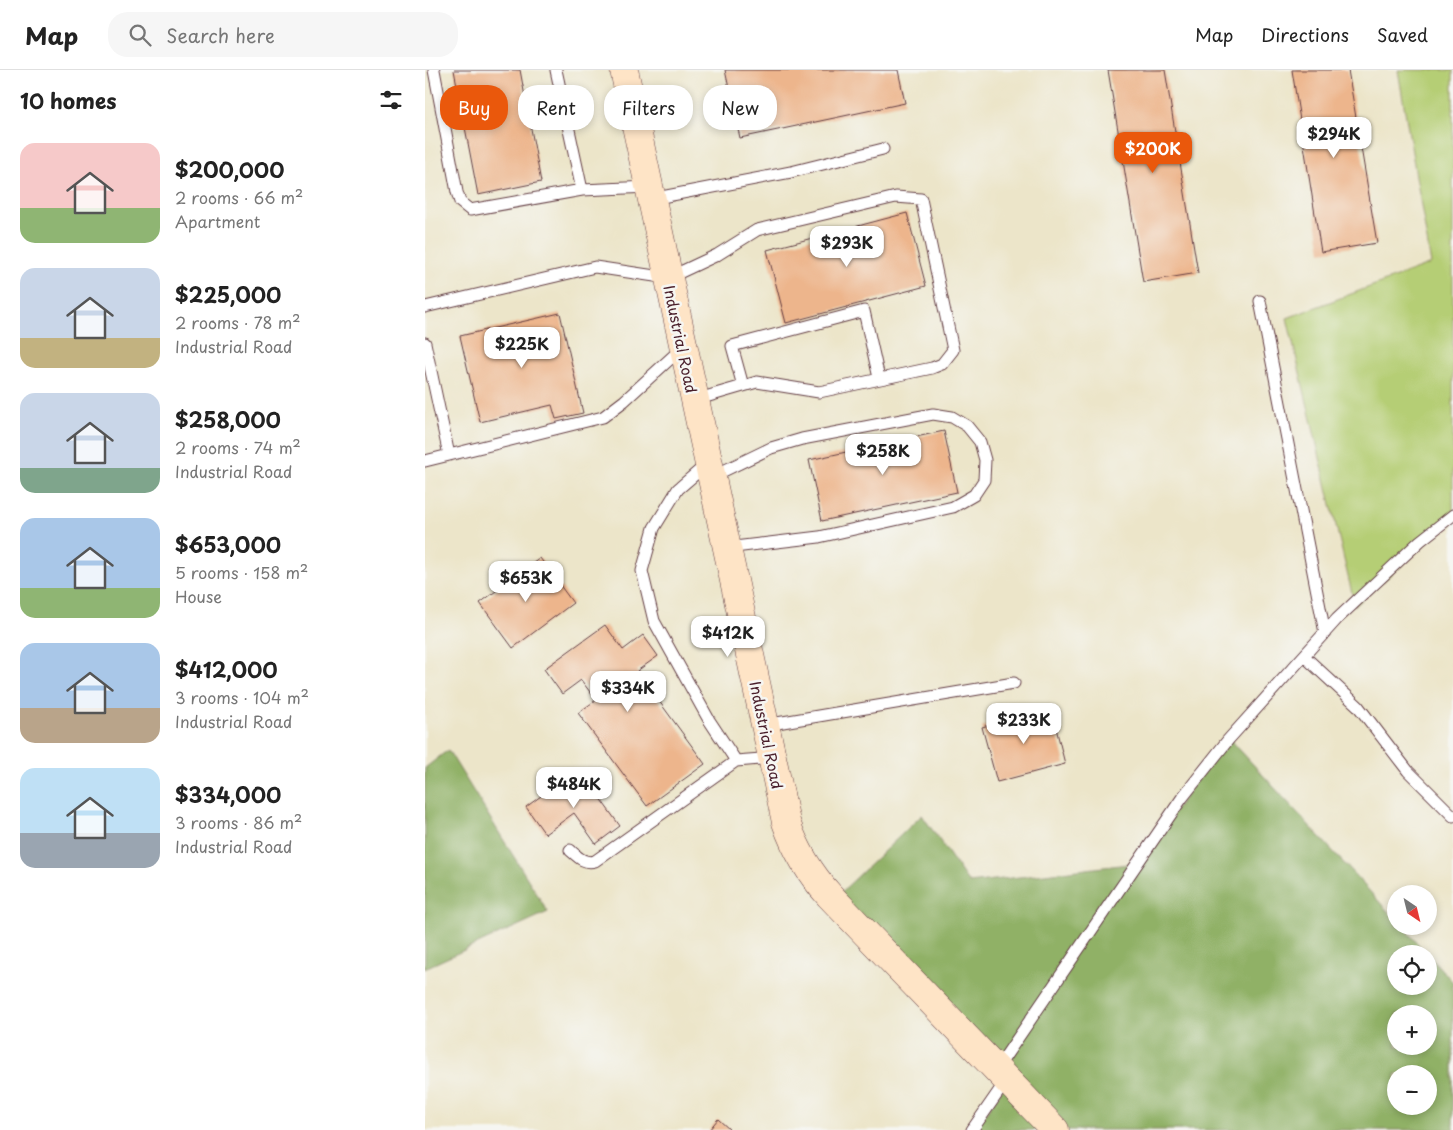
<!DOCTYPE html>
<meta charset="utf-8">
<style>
:root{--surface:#fff;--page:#f6f6f6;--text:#222;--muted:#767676;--line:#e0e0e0;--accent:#ea580c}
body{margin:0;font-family:"Playpen Sans",sans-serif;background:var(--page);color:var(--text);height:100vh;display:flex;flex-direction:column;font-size:19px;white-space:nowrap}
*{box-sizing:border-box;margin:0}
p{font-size:16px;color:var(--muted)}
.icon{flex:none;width:28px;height:28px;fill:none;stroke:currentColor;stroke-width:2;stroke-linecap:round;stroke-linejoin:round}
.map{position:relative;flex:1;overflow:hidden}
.sheet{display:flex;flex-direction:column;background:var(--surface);width:425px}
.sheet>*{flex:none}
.guide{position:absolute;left:15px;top:15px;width:475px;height:45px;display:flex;gap:10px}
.needle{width:32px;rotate:145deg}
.tools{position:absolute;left:962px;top:815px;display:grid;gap:10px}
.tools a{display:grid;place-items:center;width:50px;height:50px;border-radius:50%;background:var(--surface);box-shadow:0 2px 8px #0003;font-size:25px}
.price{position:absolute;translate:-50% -42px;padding:0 11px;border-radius:10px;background:#fff;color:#222;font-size:16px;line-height:32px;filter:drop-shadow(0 1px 2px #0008)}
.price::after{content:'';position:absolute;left:50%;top:30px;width:15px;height:11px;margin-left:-8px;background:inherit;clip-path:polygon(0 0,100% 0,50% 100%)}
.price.on{background:var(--accent);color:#fff}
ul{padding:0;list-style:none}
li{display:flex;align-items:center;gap:15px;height:125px;padding:0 20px}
li span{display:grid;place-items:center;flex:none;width:140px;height:100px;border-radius:15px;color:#555}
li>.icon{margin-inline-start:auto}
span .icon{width:60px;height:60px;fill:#fffc;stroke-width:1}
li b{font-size:21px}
h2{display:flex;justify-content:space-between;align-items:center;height:60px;padding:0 20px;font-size:21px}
.chip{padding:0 18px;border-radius:20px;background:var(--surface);box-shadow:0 2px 8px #0003;font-size:18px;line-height:45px}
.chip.on{background:var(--accent);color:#fff}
header{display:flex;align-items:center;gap:30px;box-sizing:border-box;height:70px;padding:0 25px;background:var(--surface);border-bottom:1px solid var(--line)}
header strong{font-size:24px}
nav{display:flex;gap:28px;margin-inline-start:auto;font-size:18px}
.search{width:350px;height:45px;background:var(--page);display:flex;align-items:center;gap:12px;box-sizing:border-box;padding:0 18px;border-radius:20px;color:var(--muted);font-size:19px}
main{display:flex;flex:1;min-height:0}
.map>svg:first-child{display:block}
.green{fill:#b5ce74;stroke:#807650}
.forest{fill:#90b166;stroke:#6d6848;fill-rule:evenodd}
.building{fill:#edb58c}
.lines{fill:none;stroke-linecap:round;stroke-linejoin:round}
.lane-casing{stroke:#623d43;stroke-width:13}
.secondary-casing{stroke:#623d43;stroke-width:29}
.lane{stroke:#fff;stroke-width:11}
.secondary{stroke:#fee4c6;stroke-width:28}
.labels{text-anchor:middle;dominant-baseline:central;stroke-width:5;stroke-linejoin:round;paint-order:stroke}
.street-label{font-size:15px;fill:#4a1f2b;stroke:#f6f6f2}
</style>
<header>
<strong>Map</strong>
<div class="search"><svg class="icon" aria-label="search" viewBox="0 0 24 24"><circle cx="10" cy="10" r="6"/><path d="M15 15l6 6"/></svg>Search here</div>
<nav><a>Map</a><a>Directions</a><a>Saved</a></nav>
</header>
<main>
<section class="sheet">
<h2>10 homes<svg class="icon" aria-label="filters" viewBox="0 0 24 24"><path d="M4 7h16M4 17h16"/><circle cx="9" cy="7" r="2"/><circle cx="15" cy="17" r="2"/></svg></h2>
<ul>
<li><span style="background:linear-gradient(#f6c9c9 65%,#8fb573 0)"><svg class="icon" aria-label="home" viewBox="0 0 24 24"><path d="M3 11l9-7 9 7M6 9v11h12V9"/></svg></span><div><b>$200,000</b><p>2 rooms · 66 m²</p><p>Apartment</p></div></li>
<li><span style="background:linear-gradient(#c9d6e8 70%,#c2b280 0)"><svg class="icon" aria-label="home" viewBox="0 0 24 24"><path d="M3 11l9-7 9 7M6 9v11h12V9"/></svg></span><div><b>$225,000</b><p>2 rooms · 78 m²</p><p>Industrial Road</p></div></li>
<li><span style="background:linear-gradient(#c9d6e8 75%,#7fa58c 0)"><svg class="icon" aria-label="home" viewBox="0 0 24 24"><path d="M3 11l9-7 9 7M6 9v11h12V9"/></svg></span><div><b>$258,000</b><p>2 rooms · 74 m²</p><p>Industrial Road</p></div></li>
<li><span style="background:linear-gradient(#a9c7e8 70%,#8fb573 0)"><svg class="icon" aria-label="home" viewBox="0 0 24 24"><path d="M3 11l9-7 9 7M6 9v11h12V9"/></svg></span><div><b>$653,000</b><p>5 rooms · 158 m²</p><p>House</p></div></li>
<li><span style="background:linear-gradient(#a9c7e8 65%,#b9a48a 0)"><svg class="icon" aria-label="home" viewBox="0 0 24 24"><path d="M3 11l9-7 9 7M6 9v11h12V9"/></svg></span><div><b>$412,000</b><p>3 rooms · 104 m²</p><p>Industrial Road</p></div></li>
<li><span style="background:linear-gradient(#bfe0f5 65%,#9aa5b1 0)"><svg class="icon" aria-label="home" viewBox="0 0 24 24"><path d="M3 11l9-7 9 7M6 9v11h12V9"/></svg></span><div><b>$334,000</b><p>3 rooms · 86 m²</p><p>Industrial Road</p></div></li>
</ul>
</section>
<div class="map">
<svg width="1028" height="1060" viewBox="0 0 1028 1060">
<rect width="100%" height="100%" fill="#f6f6f2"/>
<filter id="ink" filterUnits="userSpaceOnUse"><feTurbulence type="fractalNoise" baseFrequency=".02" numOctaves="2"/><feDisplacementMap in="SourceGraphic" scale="10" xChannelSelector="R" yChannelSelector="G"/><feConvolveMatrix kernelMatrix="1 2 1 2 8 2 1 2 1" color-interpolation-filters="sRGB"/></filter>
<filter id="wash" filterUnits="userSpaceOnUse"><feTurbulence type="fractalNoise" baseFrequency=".0096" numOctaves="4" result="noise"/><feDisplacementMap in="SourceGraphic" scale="20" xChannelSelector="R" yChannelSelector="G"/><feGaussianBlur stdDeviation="1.12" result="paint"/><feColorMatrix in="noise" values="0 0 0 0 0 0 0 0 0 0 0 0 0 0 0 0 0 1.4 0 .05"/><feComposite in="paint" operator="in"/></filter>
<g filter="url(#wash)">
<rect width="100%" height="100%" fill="#ece5c9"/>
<path class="green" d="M973 0H1028V450L930 536 862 248 1006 194Z"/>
<path class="forest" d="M803 667 971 850V856H977L1002 884H971V916H1004V886L1028 912V1060H549L582 1012 408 830 497 745 544 813 712 793ZM971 944H1004V976H971ZM971 1004H1004V1036H971Z
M23 680 123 842 0 898V698Z"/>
<g id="blocks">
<path class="building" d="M29 0H95L116 112 53 125Z
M300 0H473L480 33 315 68Z
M683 0H740L773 203 718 212Z
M867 0H923L952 173 896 182Z
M482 143 501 216 361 253 342 180Z
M135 243 158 343 131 349 127 335 55 352 35 266Z
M519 361 532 422 397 451 384 390Z
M115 488 148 533 88 578 55 533Z
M180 555 198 580 218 565 233 586 212 601 280 694 222 736 153 643 171 630 156 610 137 624 119 599Z
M626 638 640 694 572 712 557 657Z
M156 702 195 756 171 774 149 743 120 764 101 737 131 715 133 719Z
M293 1049 305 1060H284Z"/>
</g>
</g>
<g filter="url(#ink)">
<use href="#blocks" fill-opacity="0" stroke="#623d43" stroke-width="1"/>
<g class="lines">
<defs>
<path id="lane" d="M9 0 32 122 35 132 45 140 157 120 224 117
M131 0 157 120
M226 129 366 102 458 79
M835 231 900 563
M0 237 170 197 243 208 292 185 332 160 471 127 496 129 528 280 517 294 507 298 394 322 332 312 270 330
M0 273 24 385
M318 316 307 276 439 241 454 308
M0 391 178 347 199 331 257 278
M282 394 253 419 229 458 217 501 229 551 284 650 311 691 347 688
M286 407 346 378 377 369 508 344 527 347 542 356 555 372 560 390 559 410 549 425 528 437 394 467 301 478
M879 586 933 636 983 701 1028 746
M340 655 589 613
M145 780C153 787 159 794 170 791L311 691
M571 1000 757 728 803 670 912 549 995 471 1028 445
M547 1060 581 1011"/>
<path id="secondary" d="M199 0 361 752C371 781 385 804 405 826L630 1060"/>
</defs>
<use href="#lane" class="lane-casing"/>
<use href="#secondary" class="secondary-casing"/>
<use href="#lane" class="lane"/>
<use href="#secondary" class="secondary"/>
</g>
</g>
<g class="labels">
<g class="street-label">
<text transform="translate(256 269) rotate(78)">Industrial Road</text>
<text transform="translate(342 665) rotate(78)">Industrial Road</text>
</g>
</g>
</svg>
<div class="tools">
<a><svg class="needle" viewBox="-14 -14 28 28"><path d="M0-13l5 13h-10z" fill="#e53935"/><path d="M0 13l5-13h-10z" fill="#767676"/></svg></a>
<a><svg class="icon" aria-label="locate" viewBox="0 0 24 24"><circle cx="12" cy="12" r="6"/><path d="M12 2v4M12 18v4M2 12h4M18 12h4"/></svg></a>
<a>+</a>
<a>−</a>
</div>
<b class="price" style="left:909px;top:89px">$294K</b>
<b class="price on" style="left:728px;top:104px">$200K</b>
<b class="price" style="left:422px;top:198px">$293K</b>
<b class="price" style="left:97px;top:299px">$225K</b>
<b class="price" style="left:458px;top:406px">$258K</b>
<b class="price" style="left:101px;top:533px">$653K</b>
<b class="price" style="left:303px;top:588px">$412K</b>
<b class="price" style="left:203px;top:643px">$334K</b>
<b class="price" style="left:599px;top:675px">$233K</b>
<b class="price" style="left:149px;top:739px">$484K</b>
<div class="guide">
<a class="chip on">Buy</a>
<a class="chip">Rent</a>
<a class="chip">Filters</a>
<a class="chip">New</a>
</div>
</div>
</main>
